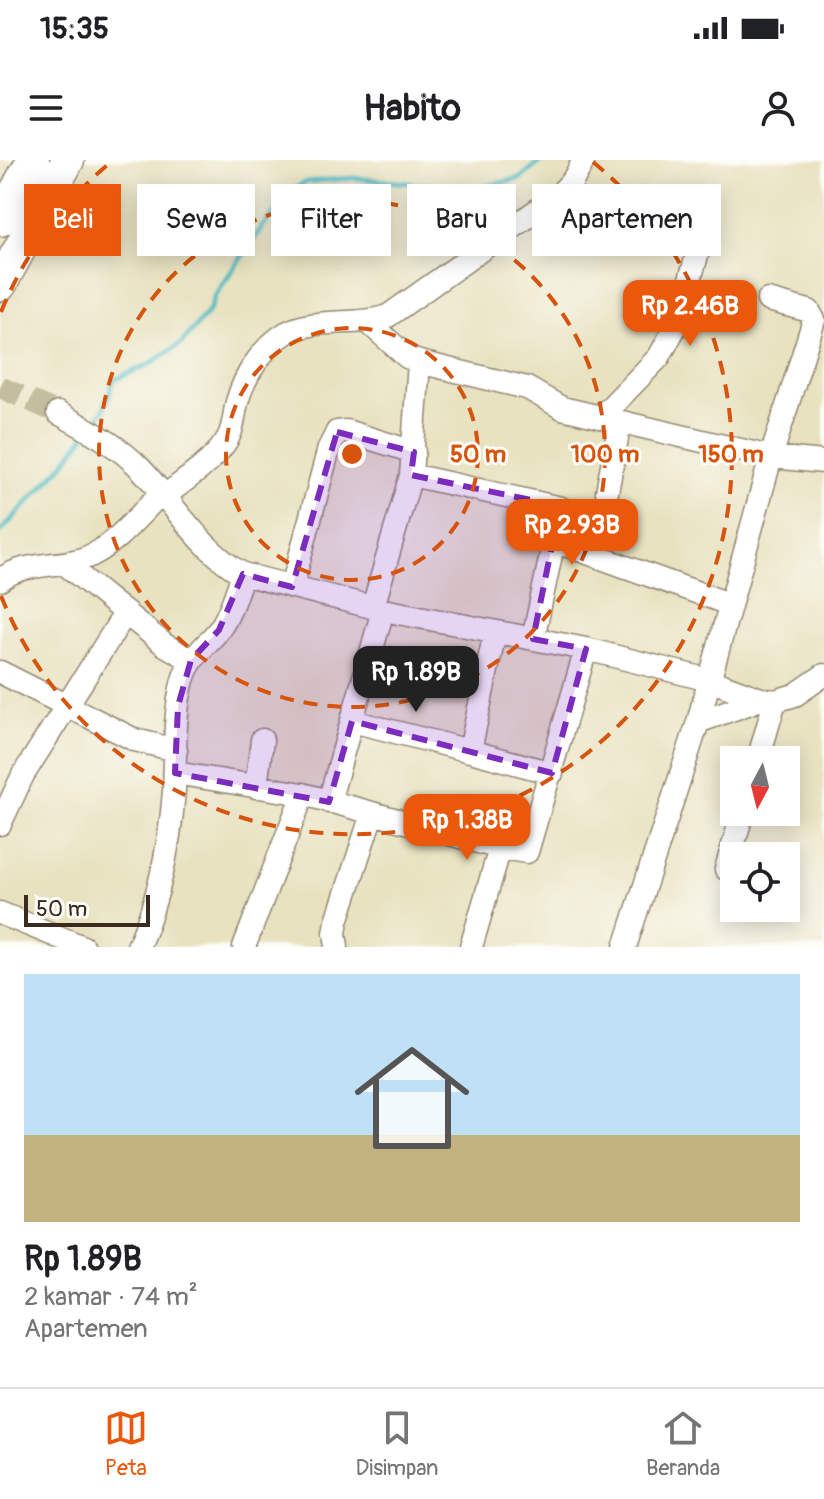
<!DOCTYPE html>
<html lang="id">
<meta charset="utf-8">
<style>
:root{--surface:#fff;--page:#f6f6f6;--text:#202124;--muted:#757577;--line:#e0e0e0;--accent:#ea580c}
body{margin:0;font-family:Pangolin,sans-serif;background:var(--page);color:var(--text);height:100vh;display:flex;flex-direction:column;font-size:30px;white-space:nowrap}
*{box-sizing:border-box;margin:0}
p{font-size:26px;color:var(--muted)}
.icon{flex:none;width:44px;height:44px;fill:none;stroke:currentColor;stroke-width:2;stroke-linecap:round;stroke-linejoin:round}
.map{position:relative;height:787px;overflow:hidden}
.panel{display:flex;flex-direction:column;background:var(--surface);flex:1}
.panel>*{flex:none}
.guide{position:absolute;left:24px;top:24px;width:776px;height:72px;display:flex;gap:16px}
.needle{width:52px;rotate:187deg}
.fabs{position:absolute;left:720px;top:586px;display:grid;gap:16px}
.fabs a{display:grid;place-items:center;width:80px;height:80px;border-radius:0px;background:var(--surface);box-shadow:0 4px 20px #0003;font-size:40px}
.scale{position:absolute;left:24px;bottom:20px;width:126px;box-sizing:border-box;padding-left:8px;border:4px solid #3b2a1e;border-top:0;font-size:22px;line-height:28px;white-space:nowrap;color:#3b2a1e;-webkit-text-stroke:6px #fdfcf7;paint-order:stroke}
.price{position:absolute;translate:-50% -68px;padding:0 18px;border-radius:16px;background:var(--accent);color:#fff;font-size:26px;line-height:52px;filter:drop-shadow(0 2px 4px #0008)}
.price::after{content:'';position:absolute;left:50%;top:48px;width:24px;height:18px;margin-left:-12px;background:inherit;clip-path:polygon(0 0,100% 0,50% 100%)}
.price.selected{background:#222;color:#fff}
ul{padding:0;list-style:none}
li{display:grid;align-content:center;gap:16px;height:424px;padding:0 24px}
li span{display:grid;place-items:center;height:248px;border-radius:0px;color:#555}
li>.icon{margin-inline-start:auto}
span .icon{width:144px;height:144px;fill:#fffc;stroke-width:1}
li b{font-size:34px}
.tag{padding:0 28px;border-radius:0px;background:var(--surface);box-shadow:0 4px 20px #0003;font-size:28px;line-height:72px}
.tag.selected{background:var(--accent);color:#fff}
.status{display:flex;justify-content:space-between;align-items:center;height:56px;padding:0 40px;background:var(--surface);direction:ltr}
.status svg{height:22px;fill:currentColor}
header{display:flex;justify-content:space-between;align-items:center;height:104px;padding:0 24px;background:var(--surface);font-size:36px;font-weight:700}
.menu{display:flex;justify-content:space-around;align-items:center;height:112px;border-top:2px solid var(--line);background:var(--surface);font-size:22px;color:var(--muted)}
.menu a{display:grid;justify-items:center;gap:4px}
.menu .selected{color:var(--accent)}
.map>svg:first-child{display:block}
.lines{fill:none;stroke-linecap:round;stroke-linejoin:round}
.stream{stroke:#4ab9c1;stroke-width:5}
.minor-tunnel{stroke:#c5bda0;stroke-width:22;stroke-dasharray:22 11;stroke-linecap:butt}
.minor-casing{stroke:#92866f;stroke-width:25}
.highway-casing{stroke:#92866f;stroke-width:35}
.minor{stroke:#fff;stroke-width:22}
.highway{stroke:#fff;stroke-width:32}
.marked{fill:#7b2cbf;fill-opacity:0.2;stroke:#7b2cbf;stroke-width:6;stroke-dasharray:16 10;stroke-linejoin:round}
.ring{fill:none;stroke:#d7540e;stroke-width:4;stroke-dasharray:14 10}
.centre{fill:#d7540e;stroke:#fdfcf7;stroke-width:4}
.ring-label{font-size:24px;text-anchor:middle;font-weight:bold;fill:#d7540e;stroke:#fdfcf7;stroke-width:6;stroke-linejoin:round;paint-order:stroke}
</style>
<div class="status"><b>15:35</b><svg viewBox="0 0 49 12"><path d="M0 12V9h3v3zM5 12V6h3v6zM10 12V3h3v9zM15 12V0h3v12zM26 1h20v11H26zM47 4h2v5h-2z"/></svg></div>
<header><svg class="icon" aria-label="menu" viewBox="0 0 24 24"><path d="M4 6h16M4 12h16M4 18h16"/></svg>Habito<svg class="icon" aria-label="person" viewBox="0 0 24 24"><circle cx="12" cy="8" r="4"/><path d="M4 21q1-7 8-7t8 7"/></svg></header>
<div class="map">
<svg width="824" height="787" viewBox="0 0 824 787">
<rect width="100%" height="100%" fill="#fdfcf7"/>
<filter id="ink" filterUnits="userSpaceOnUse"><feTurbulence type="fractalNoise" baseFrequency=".0125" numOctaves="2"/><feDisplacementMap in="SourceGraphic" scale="16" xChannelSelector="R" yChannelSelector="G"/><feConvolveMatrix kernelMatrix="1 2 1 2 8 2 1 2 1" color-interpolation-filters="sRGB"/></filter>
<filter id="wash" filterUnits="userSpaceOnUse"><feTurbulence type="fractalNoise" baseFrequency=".006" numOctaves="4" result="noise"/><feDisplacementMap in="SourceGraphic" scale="32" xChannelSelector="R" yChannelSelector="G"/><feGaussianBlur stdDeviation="1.8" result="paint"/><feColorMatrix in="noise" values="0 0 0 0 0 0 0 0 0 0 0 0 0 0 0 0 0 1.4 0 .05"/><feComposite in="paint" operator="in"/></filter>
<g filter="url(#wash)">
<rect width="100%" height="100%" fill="#e8e2c0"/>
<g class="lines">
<path class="stream" d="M92 266 103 251 114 220 148 205 182 183 210 149 215 135 263 66 292 30 306 22 353 18 474 29 521 18 542 0
M0 372 63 305 86 274"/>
</g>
</g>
<g filter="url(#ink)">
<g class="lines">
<path class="minor-tunnel" d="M0 227 58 253"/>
<defs>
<path id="minor" d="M369 163 407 197 419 202
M58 253C86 269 117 284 140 308 173 342 201 391 243 414L383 450 586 489 709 520 761 539 775 541 795 535 824 515
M601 257 659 197 677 164 703 75
M411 315 561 348 533 479
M607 332 620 262
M165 336C187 318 214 302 228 278 234 267 234 254 237 242 244 217 262 187 286 173 316 157 356 167 388 156L560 34 573 20 584 0
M554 381 729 444
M65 404 165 485 191 500
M0 420C25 401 57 408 85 398 112 389 142 352 162 332
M292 427 329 288 337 272 346 271 414 292
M373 447 411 315 419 202 527 228 562 248 771 297 824 302
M495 472 470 591 552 613
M0 512 135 580 176 590
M352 561 470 591
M698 562 761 539
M758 600 775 541
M175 613 303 634 500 688 527 692 586 489
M256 627 262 580
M329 642 383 450
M0 664 23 615 126 452
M726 709 743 652
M0 753 83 787
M138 787C159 739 170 683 174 631 176 595 173 556 183 520 189 498 204 488 218 471 230 456 236 432 243 414
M244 787 303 634
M337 787 335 773 337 761 372 654
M471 787 500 688
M625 787 698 562 771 297 814 160 809 151 768 140"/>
<path id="highway" d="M0 60 33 0
M0 125 68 0"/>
</defs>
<use href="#minor" class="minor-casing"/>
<use href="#highway" class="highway-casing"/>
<use href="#minor" class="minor"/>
<use href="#highway" class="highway"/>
</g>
</g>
<path class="marked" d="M337 272 414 292 411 315 560 346 533 479 586 489 552 613 352 561 329 642 175 613 178 546 191 500 219 470 243 414 292 427Z"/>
<g class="ring">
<circle cx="352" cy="294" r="126"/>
<circle cx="352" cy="294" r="253"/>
<path d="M1 152A379 379 0 0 1 111 2M593 2A379 379 0 1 1 1 436"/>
</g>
<circle cx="352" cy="294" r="12" class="centre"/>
<g class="ring-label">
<text x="478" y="302">50 m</text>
<text x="605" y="302">100 m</text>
<text x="731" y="302">150 m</text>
</g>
</svg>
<div class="fabs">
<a><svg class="needle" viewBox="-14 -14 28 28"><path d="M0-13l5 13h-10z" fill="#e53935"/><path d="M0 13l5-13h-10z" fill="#757577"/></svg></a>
<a><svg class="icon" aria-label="locate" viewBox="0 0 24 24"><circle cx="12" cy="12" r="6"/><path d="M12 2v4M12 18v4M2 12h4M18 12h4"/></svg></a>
</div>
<div class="scale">50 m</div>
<b class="price" style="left:690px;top:188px">Rp 2.46B</b>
<b class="price" style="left:572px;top:407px">Rp 2.93B</b>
<b class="price selected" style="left:416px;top:554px">Rp 1.89B</b>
<b class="price" style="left:467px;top:702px">Rp 1.38B</b>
<div class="guide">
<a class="tag selected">Beli</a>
<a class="tag">Sewa</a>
<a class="tag">Filter</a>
<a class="tag">Baru</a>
<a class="tag">Apartemen</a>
</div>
</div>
<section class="panel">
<ul>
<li><span style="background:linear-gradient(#bfe0f5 65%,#c2b280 0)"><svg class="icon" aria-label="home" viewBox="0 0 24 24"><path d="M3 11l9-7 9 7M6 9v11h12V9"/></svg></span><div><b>Rp 1.89B</b><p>2 kamar · 74 m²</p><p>Apartemen</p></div></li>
</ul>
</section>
<nav class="menu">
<a class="selected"><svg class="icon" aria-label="map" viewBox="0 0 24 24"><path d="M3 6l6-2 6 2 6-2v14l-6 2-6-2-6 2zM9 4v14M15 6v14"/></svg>Peta</a>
<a><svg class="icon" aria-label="saved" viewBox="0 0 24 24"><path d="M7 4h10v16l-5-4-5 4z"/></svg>Disimpan</a>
<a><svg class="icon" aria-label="home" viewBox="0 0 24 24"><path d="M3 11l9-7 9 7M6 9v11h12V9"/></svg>Beranda</a>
</nav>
